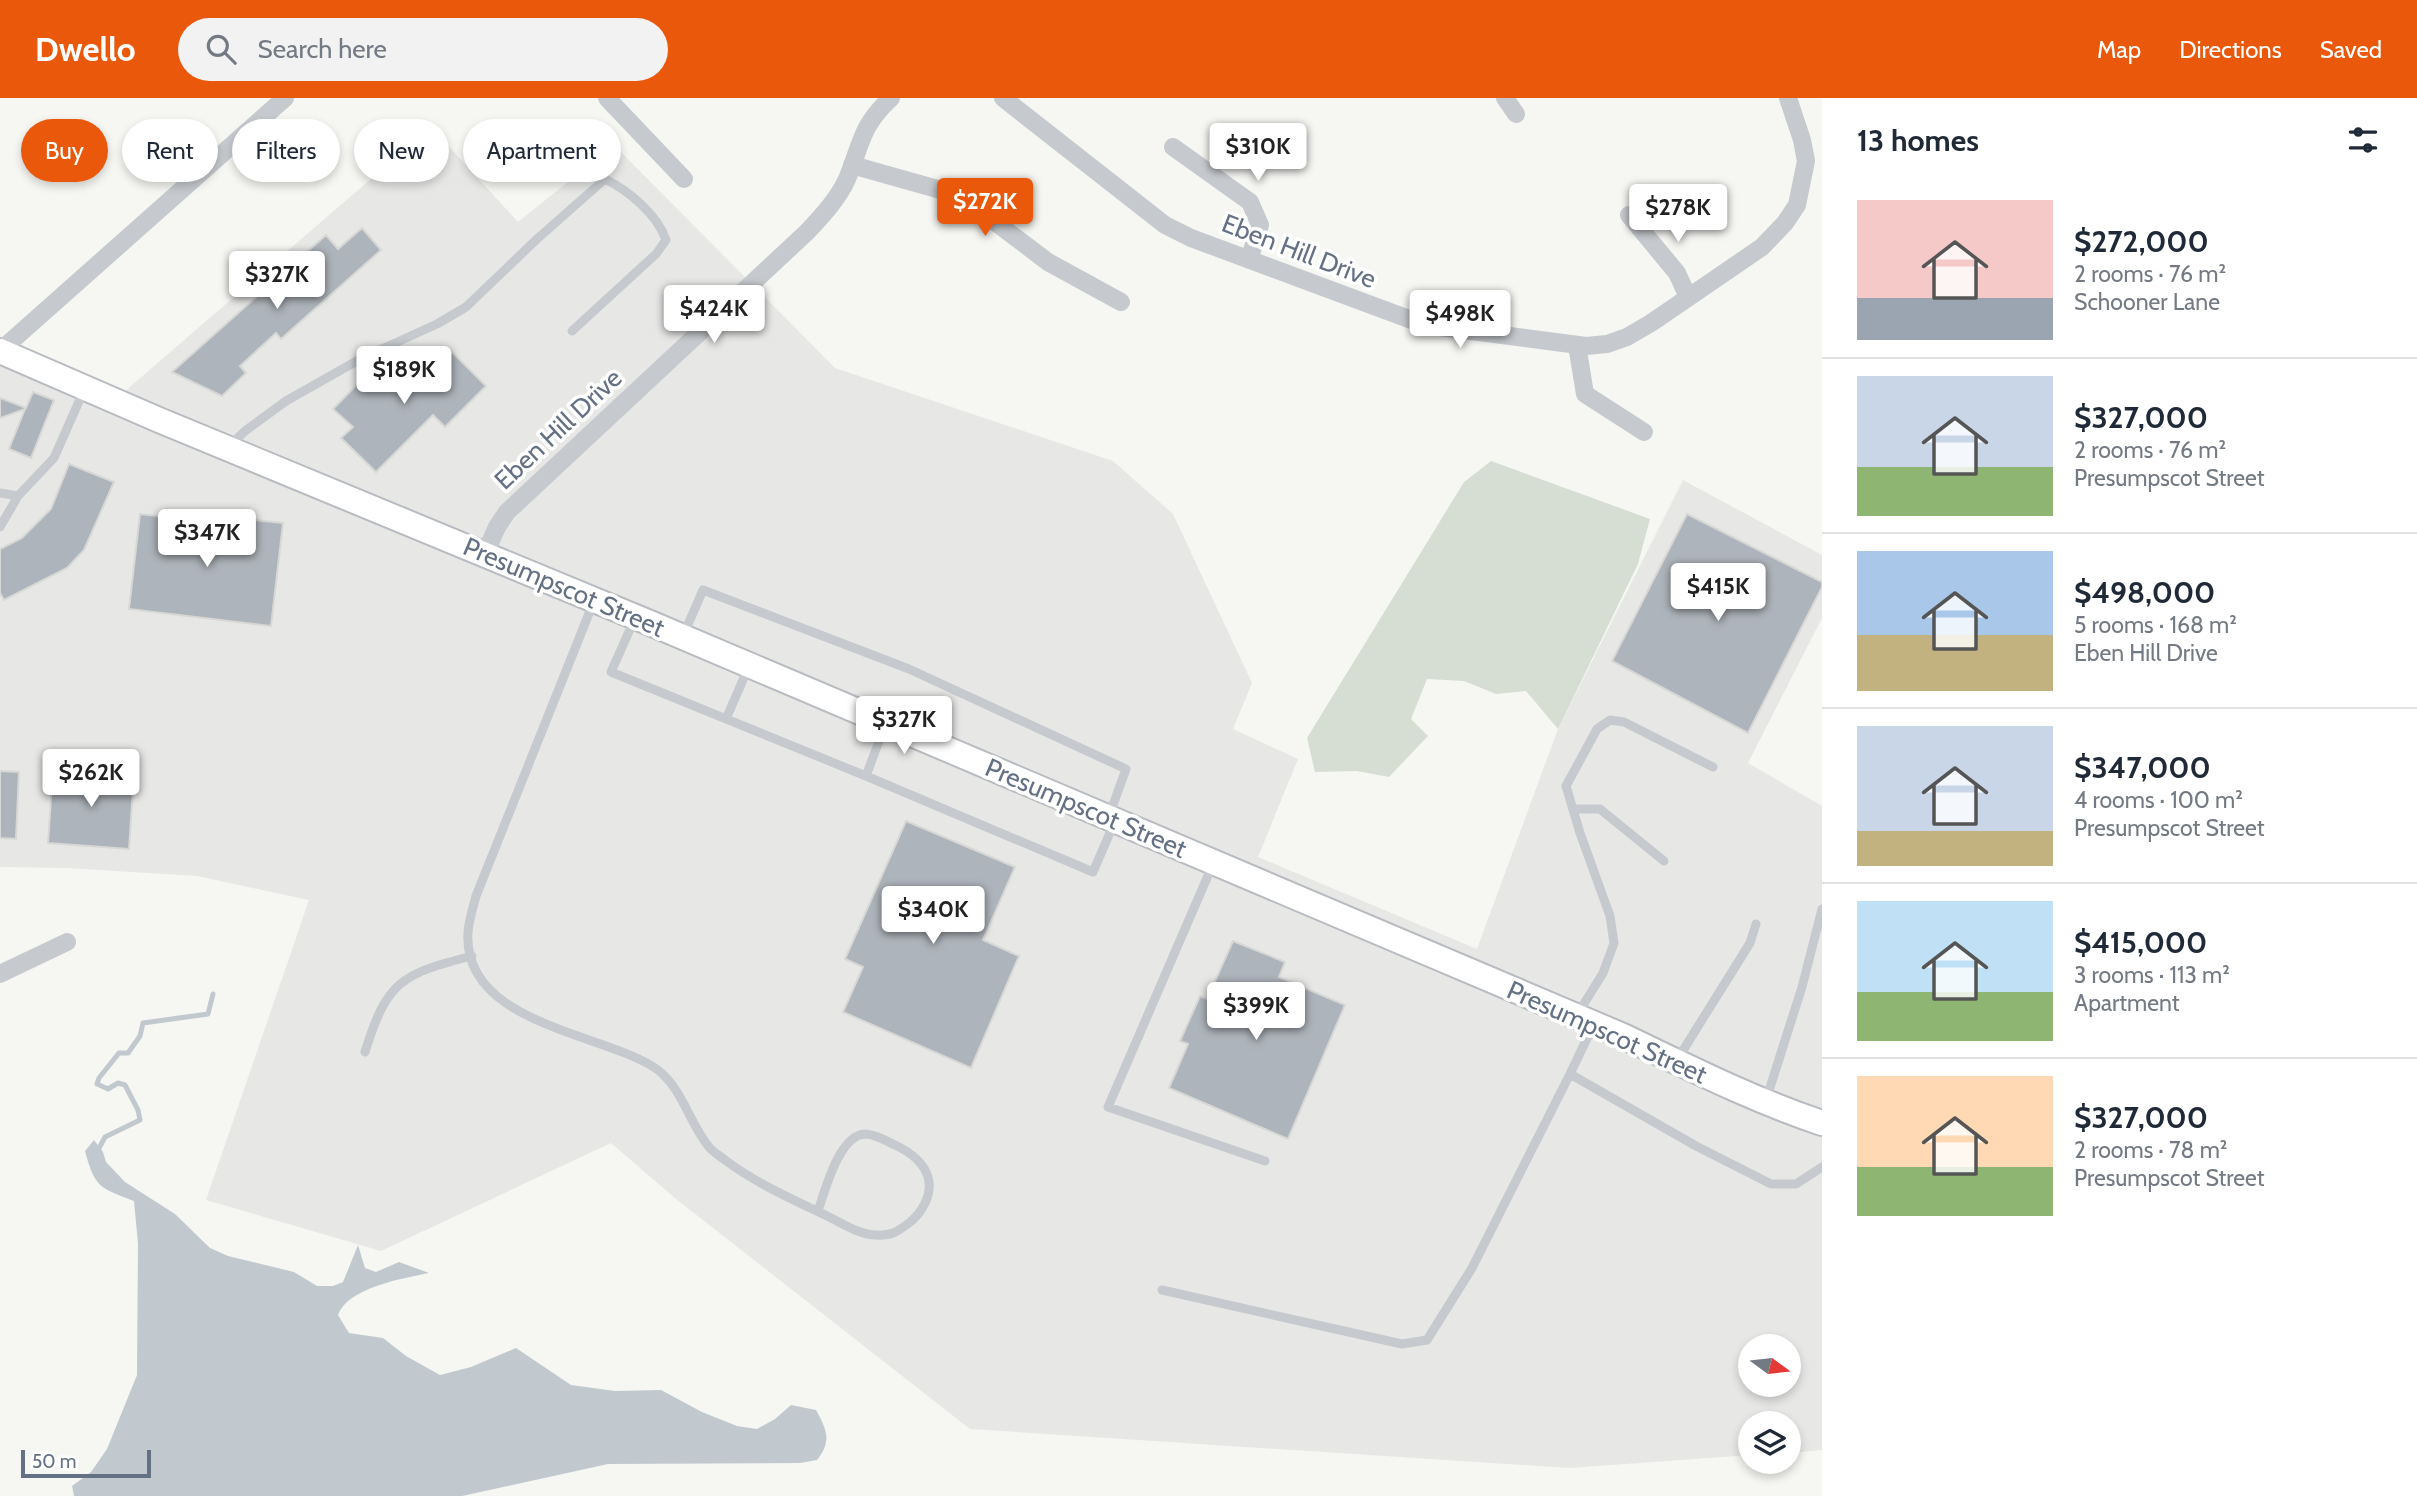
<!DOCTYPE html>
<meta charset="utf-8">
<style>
:root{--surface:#fff;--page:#f2f2f3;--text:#1f2937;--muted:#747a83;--line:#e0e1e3;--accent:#ea580c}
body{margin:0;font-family:Cabin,sans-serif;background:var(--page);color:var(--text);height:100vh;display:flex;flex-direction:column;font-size:26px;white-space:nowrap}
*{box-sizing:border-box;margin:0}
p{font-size:23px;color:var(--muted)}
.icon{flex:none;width:38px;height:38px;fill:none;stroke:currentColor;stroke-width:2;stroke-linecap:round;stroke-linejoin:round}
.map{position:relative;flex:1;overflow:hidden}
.sheet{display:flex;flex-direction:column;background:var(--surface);width:595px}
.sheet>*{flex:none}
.banner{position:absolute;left:21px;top:21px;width:665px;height:63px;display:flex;gap:14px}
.needle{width:46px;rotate:105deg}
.buttons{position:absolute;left:1738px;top:1236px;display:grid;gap:14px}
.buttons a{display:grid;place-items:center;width:63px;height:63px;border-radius:50%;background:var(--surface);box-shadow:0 4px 10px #0003;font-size:35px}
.scale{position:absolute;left:21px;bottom:18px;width:130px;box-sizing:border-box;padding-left:7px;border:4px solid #647185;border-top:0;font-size:19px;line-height:24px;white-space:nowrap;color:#647185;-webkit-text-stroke:5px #fff;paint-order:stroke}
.price{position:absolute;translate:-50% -60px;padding:0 16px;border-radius:7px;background:#fff;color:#222;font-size:23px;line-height:46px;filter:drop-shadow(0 2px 4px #0008)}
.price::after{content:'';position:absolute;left:50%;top:42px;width:21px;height:16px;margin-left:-10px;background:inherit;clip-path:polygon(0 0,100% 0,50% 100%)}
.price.selected{background:var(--accent);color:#fff}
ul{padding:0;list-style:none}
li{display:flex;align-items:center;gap:21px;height:175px;padding:0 35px}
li+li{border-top:2px solid var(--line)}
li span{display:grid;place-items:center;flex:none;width:196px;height:140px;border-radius:0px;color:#555}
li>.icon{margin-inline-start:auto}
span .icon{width:84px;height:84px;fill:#fffc;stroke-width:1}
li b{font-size:30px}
h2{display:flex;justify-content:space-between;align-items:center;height:84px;padding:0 35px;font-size:30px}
.pill{padding:0 24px;border-radius:32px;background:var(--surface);box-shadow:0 4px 10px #0003;font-size:24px;line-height:63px}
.pill.selected{background:var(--accent);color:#fff}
header{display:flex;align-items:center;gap:42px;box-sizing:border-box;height:98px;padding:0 35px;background:var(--accent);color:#fff}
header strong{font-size:33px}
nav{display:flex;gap:38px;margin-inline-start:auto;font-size:24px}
.search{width:490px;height:63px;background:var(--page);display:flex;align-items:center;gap:18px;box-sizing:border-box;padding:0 24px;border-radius:38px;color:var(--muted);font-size:26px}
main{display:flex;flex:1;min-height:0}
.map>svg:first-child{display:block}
.built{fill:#e7e7e6;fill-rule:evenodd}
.green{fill:#d6ded4}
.water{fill:#c1c9cf}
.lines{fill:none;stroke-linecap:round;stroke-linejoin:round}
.stream{stroke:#c1c9cf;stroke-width:5}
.building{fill:#aeb4bb;stroke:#d7d8d5;stroke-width:2}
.secondary-casing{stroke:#b8bcc1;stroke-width:28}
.lane{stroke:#c6c9cd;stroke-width:9}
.street{stroke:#c6c9cd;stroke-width:18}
.secondary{stroke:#fff;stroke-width:24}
.labels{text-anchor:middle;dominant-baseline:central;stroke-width:7;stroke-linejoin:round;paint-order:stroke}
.street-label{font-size:26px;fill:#647185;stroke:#fff}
</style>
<header>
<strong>Dwello</strong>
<div class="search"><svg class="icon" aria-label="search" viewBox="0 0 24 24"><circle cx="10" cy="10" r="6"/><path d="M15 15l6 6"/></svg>Search here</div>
<nav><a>Map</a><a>Directions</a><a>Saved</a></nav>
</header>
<main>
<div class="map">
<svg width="1822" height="1398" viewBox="0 0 1822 1398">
<rect width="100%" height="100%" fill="#f6f7f3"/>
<path class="built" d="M431 29 518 124 614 47 835 270 1113 363 1173 416 1252 585 1233 631 1298 661 1258 759 1477 851 1558 631 1683 382 1822 457V520L1748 665 1822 708V1352L1789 1355 1788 1325H1750V1357L1570 1370 970 1331 676 1101 611 1045 381 1153 206 1102 309 802 197 778 66 770 0 769V263L109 307ZM1750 1248H1788V1286H1750Z"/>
<path class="green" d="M1491 363 1650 421 1638 466 1558 631 1526 593 1496 596 1464 583 1427 581 1411 621 1428 638 1389 679 1357 673 1315 674 1307 640 1464 384Z"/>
<path class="water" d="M94 1042 103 1054 106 1064 125 1084 175 1116 210 1150 228 1158 294 1174 317 1188H333L343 1184 358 1147 365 1170 376 1174 399 1164 429 1175C404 1180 347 1190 338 1217L349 1235 383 1240 406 1258 440 1277 471 1269 516 1250 571 1287 615 1293 661 1292 702 1314 737 1328 757 1331 775 1321 791 1307 816 1312C827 1332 832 1343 817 1362L800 1365 608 1366 462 1398H74L72 1388 91 1374 107 1351 137 1277 138 1146 134 1103C101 1090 95 1091 85 1053Z"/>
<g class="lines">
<path class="stream" d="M97 1054 105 1039 140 1022 138 1012 125 987 118 985 108 991 97 986 99 980 119 955H128L140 938 143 925 208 916 213 896"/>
</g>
<path class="building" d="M362 130 381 152 281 241 276 235 240 268 246 275 222 298 172 274 326 137 338 151Z
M448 250 486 288 445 329 433 317 376 374 341 340 353 329 333 311 379 264 407 291Z
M33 294 54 302 31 360 9 351 25 311 0 320V300L26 310Z
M69 366 114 384 84 452 67 470 4 502 0 495V451L22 440 51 411Z
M140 416 234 427 235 420 283 425 271 528 129 511Z
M1687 416 1822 484V489L1748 635 1612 563Z
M53 671 134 676 129 751 48 745Z
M0 673 19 674 16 741 0 740Z
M906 723 1015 769 983 842 1019 858 971 970 843 914 863 869 845 861Z
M1233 843 1285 864 1279 879 1345 907 1288 1041 1169 990 1188 946 1180 943 1200 898 1207 901Z"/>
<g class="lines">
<defs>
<path id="secondary" d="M0 253 159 322 650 525 1623 938C1688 969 1753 1002 1822 1025"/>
</defs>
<use href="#secondary" class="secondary-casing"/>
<path class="lane" d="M228 349 245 333 286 303 362 260 437 226 466 209 537 141 605 81C629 93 657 116 666 142L656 156 572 233
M0 395 18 398
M0 429 18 398 54 360 84 292
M594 503 476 798C473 809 469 822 468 834 462 924 596 934 652 968 682 986 688 1024 709 1049 713 1054 720 1058 725 1062 757 1086 792 1101 827 1118 842 1125 860 1137 876 1137 891 1138 897 1134 909 1125 922 1115 933 1096 928 1079 923 1063 908 1053 895 1047 887 1043 874 1036 865 1036 839 1037 825 1093 818 1113
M635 520 611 574 866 678 885 627
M683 538 703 492 909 571 1126 671 1109 718
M726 621 749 568
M866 678 1093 774 1115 723
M1573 711H1600L1664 763
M1213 766 1108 1009 1265 1063
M1577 917 1603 875 1614 845 1610 818 1580 735 1566 688 1597 631 1610 622 1624 624 1713 669
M1593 928 1570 976 1696 1048 1771 1086H1796L1822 1069
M365 954C387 883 401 876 472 858
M1677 962 1750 845 1756 826
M1766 1002 1802 889 1822 811
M1162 1192 1402 1246 1427 1242 1472 1170 1570 976"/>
<path class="street" d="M607 0 684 81
M1003 0 1165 127 1191 140 1425 227 1586 248 1607 246 1627 239 1651 225 1762 149 1785 125 1797 107 1806 63 1802 42 1788 0
M1505 0 1516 16
M1173 49 1250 104 1260 127 1249 162
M852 67 955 96 982 114 1048 164 1121 204
M1629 117 1677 175 1688 199
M1577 247 1585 296 1644 334
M0 253 285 0
M485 456 497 429 507 414 807 134C822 118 838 101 847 81 862 45 860 29 891 0
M0 876 67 844"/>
<use href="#secondary" class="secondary"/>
</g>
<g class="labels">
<g class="street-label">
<text transform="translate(1299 153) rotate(21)">Eben Hill Drive</text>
<text transform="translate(558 331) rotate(-43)">Eben Hill Drive</text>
<text transform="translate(564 489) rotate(23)">Presumpscot Street</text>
<text transform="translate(1086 710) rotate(23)">Presumpscot Street</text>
<text transform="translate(1607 934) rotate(24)">Presumpscot Street</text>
</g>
</g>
</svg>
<div class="buttons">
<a><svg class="needle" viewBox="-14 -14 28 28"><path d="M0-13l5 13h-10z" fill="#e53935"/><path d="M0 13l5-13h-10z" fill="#747a83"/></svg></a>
<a><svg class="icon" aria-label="layers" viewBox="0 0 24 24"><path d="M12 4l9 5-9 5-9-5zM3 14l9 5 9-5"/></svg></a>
</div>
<div class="scale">50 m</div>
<b class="price" style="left:1258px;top:85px">$310K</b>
<b class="price selected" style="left:985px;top:140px">$272K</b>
<b class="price" style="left:1678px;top:146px">$278K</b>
<b class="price" style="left:277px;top:213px">$327K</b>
<b class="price" style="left:714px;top:247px">$424K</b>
<b class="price" style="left:1460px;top:252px">$498K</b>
<b class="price" style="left:404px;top:308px">$189K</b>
<b class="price" style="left:207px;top:471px">$347K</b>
<b class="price" style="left:1718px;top:525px">$415K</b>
<b class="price" style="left:904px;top:658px">$327K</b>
<b class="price" style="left:91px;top:711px">$262K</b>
<b class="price" style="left:933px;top:848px">$340K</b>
<b class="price" style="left:1256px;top:944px">$399K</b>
<div class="banner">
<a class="pill selected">Buy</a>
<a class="pill">Rent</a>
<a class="pill">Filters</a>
<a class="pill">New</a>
<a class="pill">Apartment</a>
</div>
</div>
<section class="sheet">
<h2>13 homes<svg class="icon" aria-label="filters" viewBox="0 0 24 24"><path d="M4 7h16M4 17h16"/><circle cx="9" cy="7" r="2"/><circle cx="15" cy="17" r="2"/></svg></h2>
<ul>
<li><span style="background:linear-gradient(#f6c9c9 70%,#9aa5b1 0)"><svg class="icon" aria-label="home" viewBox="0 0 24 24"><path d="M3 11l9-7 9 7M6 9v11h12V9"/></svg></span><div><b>$272,000</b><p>2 rooms · 76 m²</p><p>Schooner Lane</p></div></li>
<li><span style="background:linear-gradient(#c9d6e8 65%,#8fb573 0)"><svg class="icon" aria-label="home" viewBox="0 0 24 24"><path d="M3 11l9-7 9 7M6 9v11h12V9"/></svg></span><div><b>$327,000</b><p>2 rooms · 76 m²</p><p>Presumpscot Street</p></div></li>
<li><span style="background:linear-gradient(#a9c7e8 60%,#c2b280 0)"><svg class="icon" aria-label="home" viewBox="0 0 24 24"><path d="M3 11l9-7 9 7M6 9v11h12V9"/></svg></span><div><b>$498,000</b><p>5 rooms · 168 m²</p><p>Eben Hill Drive</p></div></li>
<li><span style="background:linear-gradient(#c9d6e8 75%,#c2b280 0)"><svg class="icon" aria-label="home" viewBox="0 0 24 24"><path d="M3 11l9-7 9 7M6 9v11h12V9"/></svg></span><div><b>$347,000</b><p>4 rooms · 100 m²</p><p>Presumpscot Street</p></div></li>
<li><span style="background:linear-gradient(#bfe0f5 65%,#8fb573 0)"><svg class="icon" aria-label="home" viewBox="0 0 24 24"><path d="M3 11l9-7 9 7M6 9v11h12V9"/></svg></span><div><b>$415,000</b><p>3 rooms · 113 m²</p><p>Apartment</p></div></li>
<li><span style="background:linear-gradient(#ffd9b3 65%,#8fb573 0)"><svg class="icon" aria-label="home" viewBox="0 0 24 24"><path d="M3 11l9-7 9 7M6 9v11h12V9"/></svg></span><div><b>$327,000</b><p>2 rooms · 78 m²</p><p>Presumpscot Street</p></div></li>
</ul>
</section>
</main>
